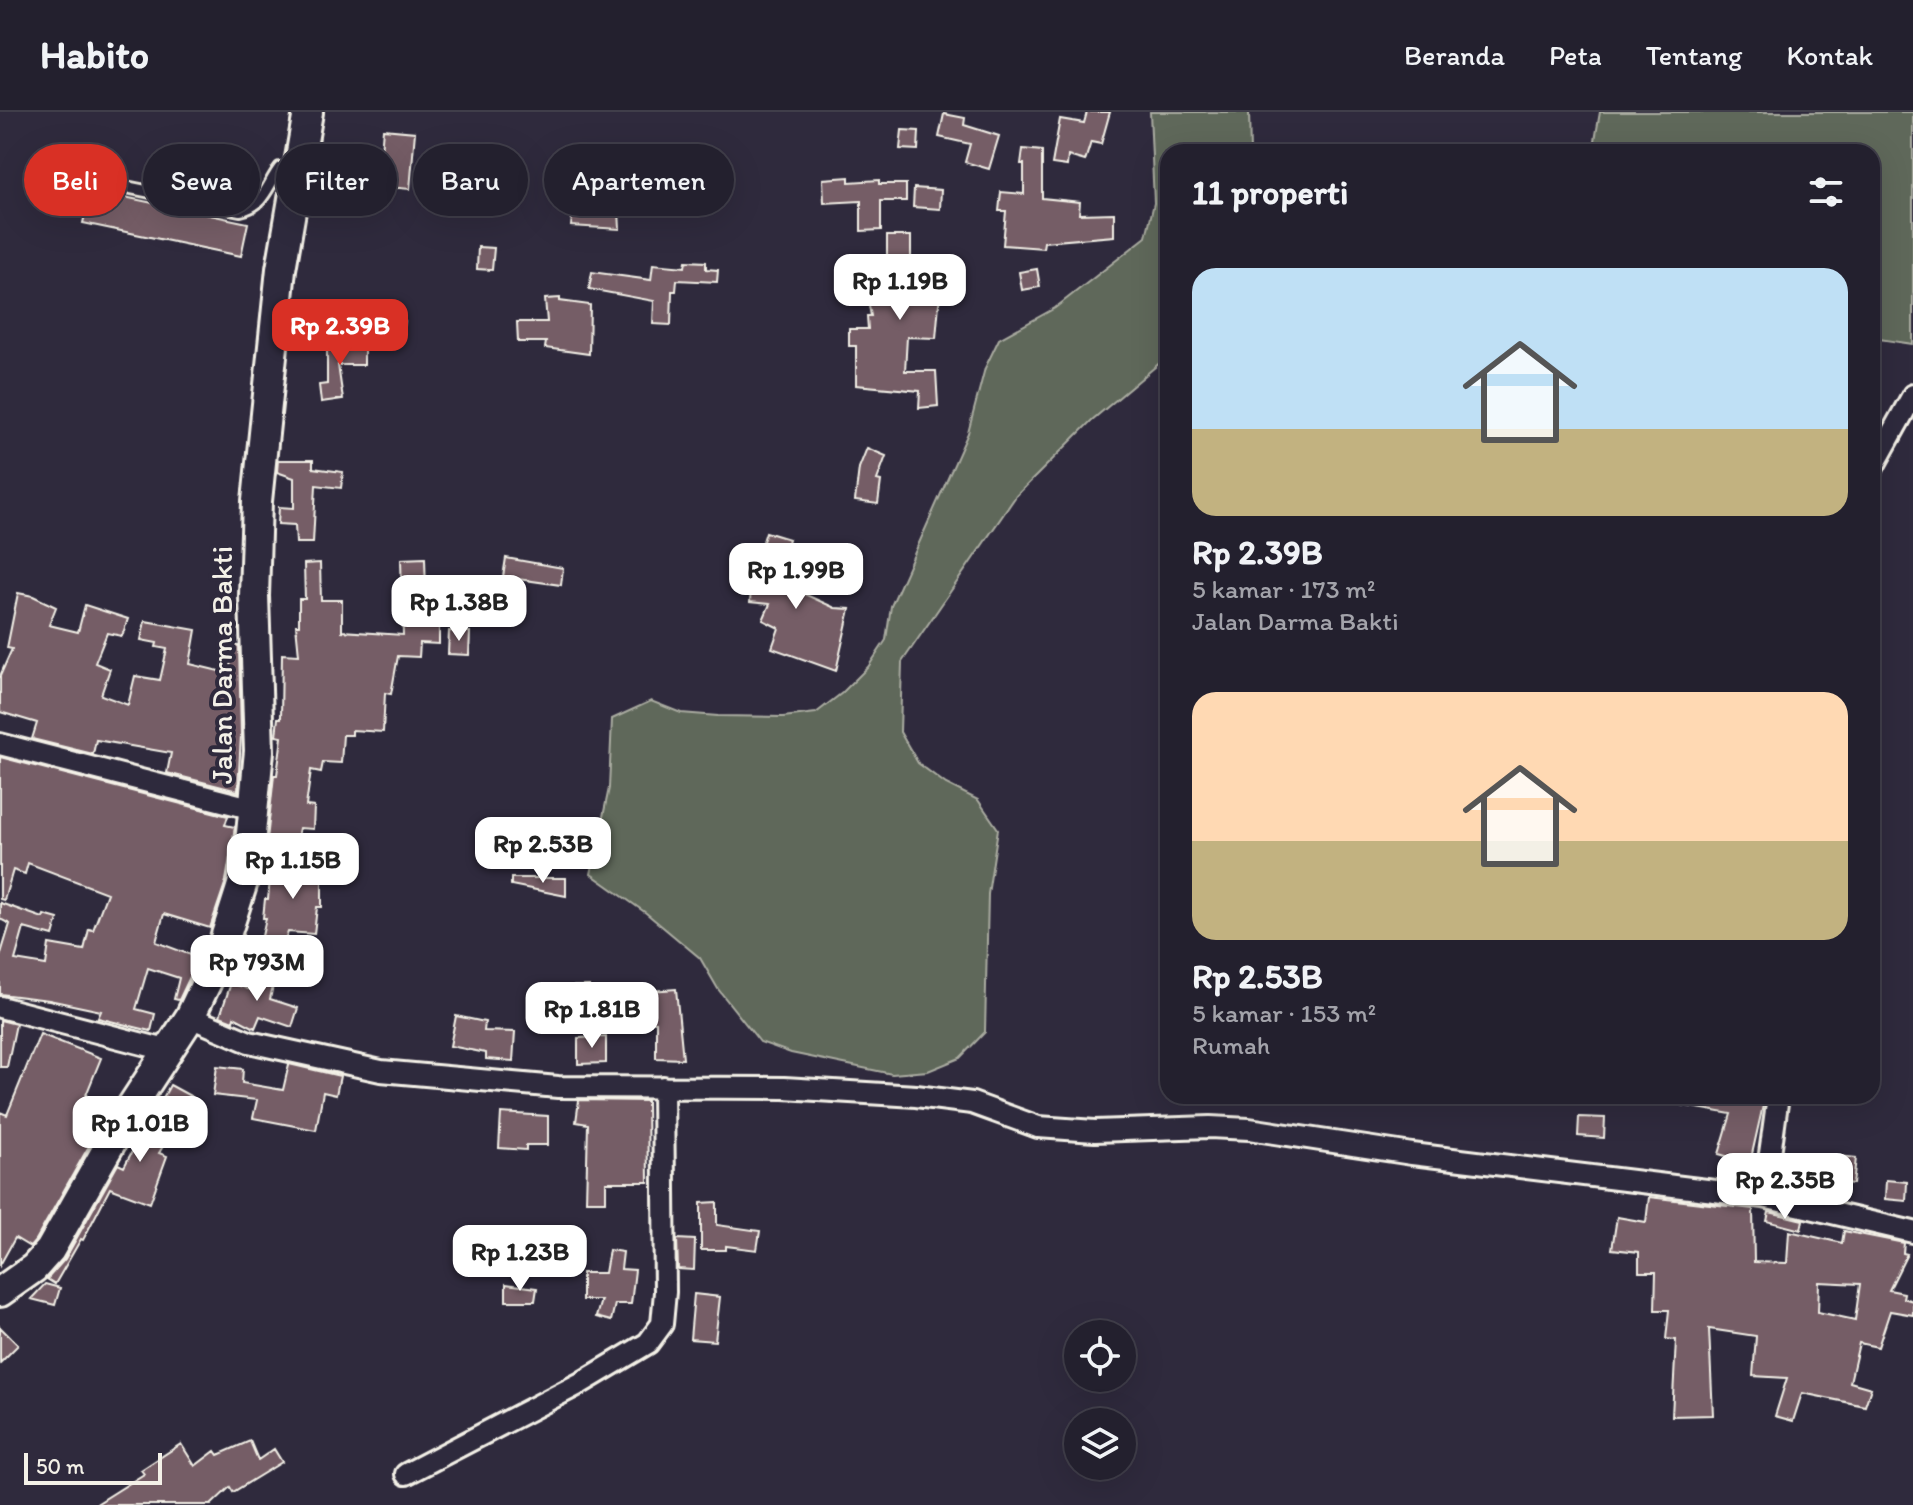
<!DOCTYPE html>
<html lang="id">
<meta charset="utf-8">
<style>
:root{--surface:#23202e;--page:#2b2836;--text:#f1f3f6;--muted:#a3a3aa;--line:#403e4a;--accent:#d93025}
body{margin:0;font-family:Itim,sans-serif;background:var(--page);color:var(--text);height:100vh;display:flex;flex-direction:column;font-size:30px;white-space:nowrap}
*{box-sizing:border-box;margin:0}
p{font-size:26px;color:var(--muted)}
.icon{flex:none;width:44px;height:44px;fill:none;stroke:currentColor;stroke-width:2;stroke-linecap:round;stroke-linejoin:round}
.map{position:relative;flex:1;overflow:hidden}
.drawer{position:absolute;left:1160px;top:32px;width:720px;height:960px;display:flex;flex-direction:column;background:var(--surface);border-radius:24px;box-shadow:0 8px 32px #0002,0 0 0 2px var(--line)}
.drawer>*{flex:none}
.top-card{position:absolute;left:24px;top:32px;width:760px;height:72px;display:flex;gap:16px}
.buttons{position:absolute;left:1064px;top:1208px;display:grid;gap:16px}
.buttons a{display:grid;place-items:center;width:72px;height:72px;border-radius:50%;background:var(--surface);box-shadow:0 8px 32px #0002,0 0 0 2px var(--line);font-size:40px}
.scale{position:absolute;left:24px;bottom:20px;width:138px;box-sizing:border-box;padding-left:8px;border:4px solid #f4f1e8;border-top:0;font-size:22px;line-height:28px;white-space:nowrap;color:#f4f1e8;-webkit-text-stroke:6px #2f2a3d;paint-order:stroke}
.price{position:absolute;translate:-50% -68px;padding:0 18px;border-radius:16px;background:#fff;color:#222;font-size:26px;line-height:52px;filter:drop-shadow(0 2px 4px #0008)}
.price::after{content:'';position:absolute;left:50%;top:48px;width:24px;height:18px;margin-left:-12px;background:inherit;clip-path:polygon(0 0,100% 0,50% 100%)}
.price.selected{background:var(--accent);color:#fff}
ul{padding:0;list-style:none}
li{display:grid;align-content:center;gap:16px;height:424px;padding:0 32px}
li span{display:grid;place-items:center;height:248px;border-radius:24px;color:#555}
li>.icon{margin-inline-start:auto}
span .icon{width:144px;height:144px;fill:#fffc;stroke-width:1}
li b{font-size:34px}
h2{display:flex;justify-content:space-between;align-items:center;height:96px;padding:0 32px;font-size:34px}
.tag{padding:0 28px;border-radius:36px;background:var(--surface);box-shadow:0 8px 32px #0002,0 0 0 2px var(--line);font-size:28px;line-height:72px}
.tag.selected{background:var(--accent);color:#fff}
header{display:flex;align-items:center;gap:48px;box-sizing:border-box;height:112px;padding:0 40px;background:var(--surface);border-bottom:2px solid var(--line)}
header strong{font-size:38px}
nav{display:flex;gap:44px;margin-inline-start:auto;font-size:28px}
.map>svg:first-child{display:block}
.green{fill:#5f675a;stroke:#aaaca1;stroke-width:2}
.building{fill:#755d66;stroke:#f4f1e8;stroke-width:2;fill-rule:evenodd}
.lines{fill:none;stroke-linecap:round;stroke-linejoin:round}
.lane-casing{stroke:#f4f1e8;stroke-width:16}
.street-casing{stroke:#f4f1e8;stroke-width:26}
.secondary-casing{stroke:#f4f1e8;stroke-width:34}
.lane{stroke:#2f2a3d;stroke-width:10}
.street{stroke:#2f2a3d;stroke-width:20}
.secondary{stroke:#2f2a3d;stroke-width:28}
.labels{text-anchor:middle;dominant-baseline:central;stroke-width:8;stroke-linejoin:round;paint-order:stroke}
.street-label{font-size:30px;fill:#f4f1e8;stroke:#2f2a3d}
</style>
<header>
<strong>Habito</strong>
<nav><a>Beranda</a><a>Peta</a><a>Tentang</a><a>Kontak</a></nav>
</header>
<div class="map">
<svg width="1913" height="1393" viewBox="0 0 1913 1393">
<rect width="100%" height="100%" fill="#2f2a3d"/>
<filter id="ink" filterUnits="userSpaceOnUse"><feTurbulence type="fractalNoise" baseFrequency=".0125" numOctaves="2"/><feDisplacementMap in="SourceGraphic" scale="16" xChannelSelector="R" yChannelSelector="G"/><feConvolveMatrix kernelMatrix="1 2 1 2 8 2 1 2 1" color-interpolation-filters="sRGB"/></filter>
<g filter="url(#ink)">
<path class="green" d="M1150 0H1249L1250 40H1168V244L1092 308 1016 384 902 550 900 620 918 651 946 672 978 688 998 717 988 782 985 920 960 946 928 959 892 962 791 941 760 930 718 877 700 846 646 801 591 762 609 676 612 607 651 589 681 601 718 604 783 605 816 601 842 581 868 555 886 528 891 494 968 321 985 256 999 227 1055 196 1146 125 1154 91Z
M1600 0H1913V232L1872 226V40H1593Z"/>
<path class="building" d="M1087 0H1110L1101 32 1091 30 1085 49 1068 44 1067 54 1052 52 1060 7 1084 11Z
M944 2 965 6 964 13 999 24 989 57 965 50 970 32 939 25Z
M383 17 415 20 410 77 378 74Z
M902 18 919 19 918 38 900 37Z
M1023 37 1042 39V86L1080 90 1079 102 1114 101V124L1044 130 1043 136 1003 133 1006 99H999L1001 80 1024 82V52H1021Z
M579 46 598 47 593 99H619L620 117 571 114Z
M653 46 712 55 708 85 682 81V87L653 84Z
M332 62 372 67 370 84 334 82Z
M849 65V70L879 68V72H906V89H881V118L861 119V89L824 91 823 67Z
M914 76 941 78 940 97 913 95Z
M91 78 248 111 241 144 83 111Z
M887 124H911V147L943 146 936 226 907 225 905 259H936L938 294 919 296 920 279 856 273V234H849V217H868L867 204H871L867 183 877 181 878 151H887Z
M478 135 494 136 492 158 477 157Z
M686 149 706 150V157L718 158 717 170 677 168 676 179H672L671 213 653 212 654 189 589 177 592 160 651 168 653 152 685 155Z
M1037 157 1040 175 1022 178 1019 160Z
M560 186V189L590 193 589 242 545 236 546 230H518L517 210H547L545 187Z
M382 205 405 209 402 228 380 225Z
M327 230H364V253H338L343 287 321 290 319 273 327 272Z
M867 336 886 344 877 368 881 369 878 392 855 389 859 356Z
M278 348H313V356L343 360 341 376 316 373 313 431H296L295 413 278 412 279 395 294 396V366L277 360Z
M766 420 789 427 777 466 794 469 793 477 835 496 850 497 836 559 772 536 779 516 763 508 770 492 750 490 752 463Z
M425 446 427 513H439V532L420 531 419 545 398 544 391 582 385 581 383 620 352 618V623H343L341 651 323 650 321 660 311 658 306 694 314 695 313 717 299 716 296 730 267 728 274 663H277L282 625 276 624 278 606H281L282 542 299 543 296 513H299V487H305L304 452 320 451 321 488H342V519L403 523 401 447Z
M506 446 563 456 561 473 503 465Z
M18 481 33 484 56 495 49 513 78 520 85 493 128 507 122 524 107 521 95 551 110 557 101 583 128 593 135 564 160 568 167 537 156 535 157 531 141 528 145 509 196 518 190 552 223 560V556L230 557 232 533 239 534 241 623 238 679 167 661 171 641 96 628 93 642 32 627 37 611 0 600V564L12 537 7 536Z
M449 519 470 520 469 543 448 542Z
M0 645 228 704 225 713 235 715 226 769 210 816 164 802 156 830 199 846 179 888 174 887 179 866 148 856 136 897 155 902 151 919 98 906 101 899 49 888 0 882V845L10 812 0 807V791L43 806 44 803 58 807 53 824 24 816 15 848 46 853 49 832 84 838 89 817 93 818 107 781 28 751 25 762 13 758 4 788 0 787Z
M282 744 330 746 328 767 322 766V795H317L314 822 288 820 279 846 259 838 266 806H263L265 787H268L270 768H277Z
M511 766H566V784L511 773Z
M259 856 276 860 270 887 298 896 292 915 260 904 255 916 234 905 233 909 220 904 231 871 254 879Z
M589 874V889L550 890V875Z
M676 877 683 947 656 946V910L635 908 637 880Z
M456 904 485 910 484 919 515 920 513 949 486 947V941L450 934Z
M0 908 16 912 7 955H0Z
M40 922 101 946 76 1008 98 1018 36 1128 30 1135 15 1126 0 1153V1000L7 1003Z
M606 925V951L578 952V926Z
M289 952 340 964 336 983 323 980 316 1018 253 1006 257 988 213 983 217 954 243 957 242 971 283 978Z
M170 973 192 985 159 1041 167 1044 150 1091 110 1076 83 1128 81 1127 55 1172 47 1167 65 1147 118 1052 124 1055 137 1030 142 1033 162 1000 157 997Z
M1675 984H1737L1736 988 1764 989 1750 1051 1719 1042 1731 1002 1675 992Z
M579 988 647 989 648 1070H606V1089H586L588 1012 576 1010Z
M501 1001 548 1004V1033H526V1038L499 1036Z
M1579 1005 1605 1006 1604 1026 1578 1024Z
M1838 1044 1856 1046 1853 1072 1835 1070Z
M1886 1068 1907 1070 1906 1089 1885 1087Z
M1649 1085 1753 1097 1754 1150 1787 1151 1789 1119 1842 1131 1844 1119 1904 1131 1903 1141 1907 1142 1889 1178 1904 1181 1903 1186 1913 1189V1203L1890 1199 1878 1235 1859 1231 1850 1270 1871 1276 1865 1294 1802 1281 1793 1309 1775 1304 1787 1266 1753 1264 1756 1224 1709 1217 1713 1303 1672 1304 1676 1228 1666 1227 1669 1198H1655L1656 1160H1639V1140L1612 1137 1617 1105 1646 1110ZM1819 1170 1860 1172 1855 1208 1818 1200Z
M717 1090V1113L760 1119 757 1138 726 1134V1138H701V1091Z
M1769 1100 1803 1108 1801 1118 1767 1109Z
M677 1127 695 1128 694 1158 678 1157Z
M609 1138 623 1140 621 1157 635 1158 631 1192H615L611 1209 596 1205 601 1188H582V1161H605Z
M45 1172 60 1176 55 1193 31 1187Z
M506 1172 537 1176 535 1189H506Z
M694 1182 720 1185 715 1229 690 1227Z
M0 1215 18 1233 0 1251Z
M250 1329 258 1348 274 1337 282 1350 233 1380 230 1375 211 1393H95L144 1362 141 1358 181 1332 195 1354 215 1339 218 1343Z"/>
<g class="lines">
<defs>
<path id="lane" d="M131 76 240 98C264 94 267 73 280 56L297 57"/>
<path id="street" d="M1872 357 1913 283
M0 632 254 697
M0 895 170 939
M190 905 249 930 381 959 558 975 784 976 916 984 972 991 1038 1015 1095 1019 1210 1015 1249 1017 1412 1042 1764 1085 1913 1120
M1764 1085 1778 984
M406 1362 581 1271 648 1231 662 1212 665 1180 663 975"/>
<path id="secondary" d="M0 1180 34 1156 50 1138 130 997 190 905 220 842 242 773 250 732 259 639 254 484 257 389 281 157 308 0"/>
</defs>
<use href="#lane" class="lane-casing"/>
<use href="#street" class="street-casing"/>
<use href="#secondary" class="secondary-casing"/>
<use href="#lane" class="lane"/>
<use href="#street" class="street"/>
<use href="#secondary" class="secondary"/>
</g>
</g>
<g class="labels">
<g class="street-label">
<text transform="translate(221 553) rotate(-90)">Jalan Darma Bakti</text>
</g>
</g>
</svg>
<div class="buttons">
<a><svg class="icon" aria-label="locate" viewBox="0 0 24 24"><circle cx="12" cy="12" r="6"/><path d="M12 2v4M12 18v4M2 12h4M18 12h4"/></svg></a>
<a><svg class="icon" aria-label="layers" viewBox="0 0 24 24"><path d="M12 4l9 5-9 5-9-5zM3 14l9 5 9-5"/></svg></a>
</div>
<div class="scale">50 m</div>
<b class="price" style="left:900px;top:210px">Rp 1.19B</b>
<b class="price selected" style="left:340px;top:255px">Rp 2.39B</b>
<b class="price" style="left:796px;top:499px">Rp 1.99B</b>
<b class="price" style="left:459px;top:531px">Rp 1.38B</b>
<b class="price" style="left:543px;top:773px">Rp 2.53B</b>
<b class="price" style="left:293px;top:789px">Rp 1.15B</b>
<b class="price" style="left:257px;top:891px">Rp 793M</b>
<b class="price" style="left:592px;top:938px">Rp 1.81B</b>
<b class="price" style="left:140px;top:1052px">Rp 1.01B</b>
<b class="price" style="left:1785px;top:1109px">Rp 2.35B</b>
<b class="price" style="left:520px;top:1181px">Rp 1.23B</b>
<div class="top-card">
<a class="tag selected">Beli</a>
<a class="tag">Sewa</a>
<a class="tag">Filter</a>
<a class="tag">Baru</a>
<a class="tag">Apartemen</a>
</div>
<section class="drawer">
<h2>11 properti<svg class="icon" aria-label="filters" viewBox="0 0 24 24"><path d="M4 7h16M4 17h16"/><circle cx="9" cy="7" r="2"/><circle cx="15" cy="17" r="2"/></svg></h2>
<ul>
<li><span style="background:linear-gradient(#bfe0f5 65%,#c2b280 0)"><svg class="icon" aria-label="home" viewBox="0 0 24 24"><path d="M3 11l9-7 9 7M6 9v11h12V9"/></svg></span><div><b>Rp 2.39B</b><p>5 kamar · 173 m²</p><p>Jalan Darma Bakti</p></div></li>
<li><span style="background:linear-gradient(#ffd9b3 60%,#c2b280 0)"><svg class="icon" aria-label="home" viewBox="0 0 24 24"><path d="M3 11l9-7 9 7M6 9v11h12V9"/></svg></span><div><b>Rp 2.53B</b><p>5 kamar · 153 m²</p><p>Rumah</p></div></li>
</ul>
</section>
</div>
